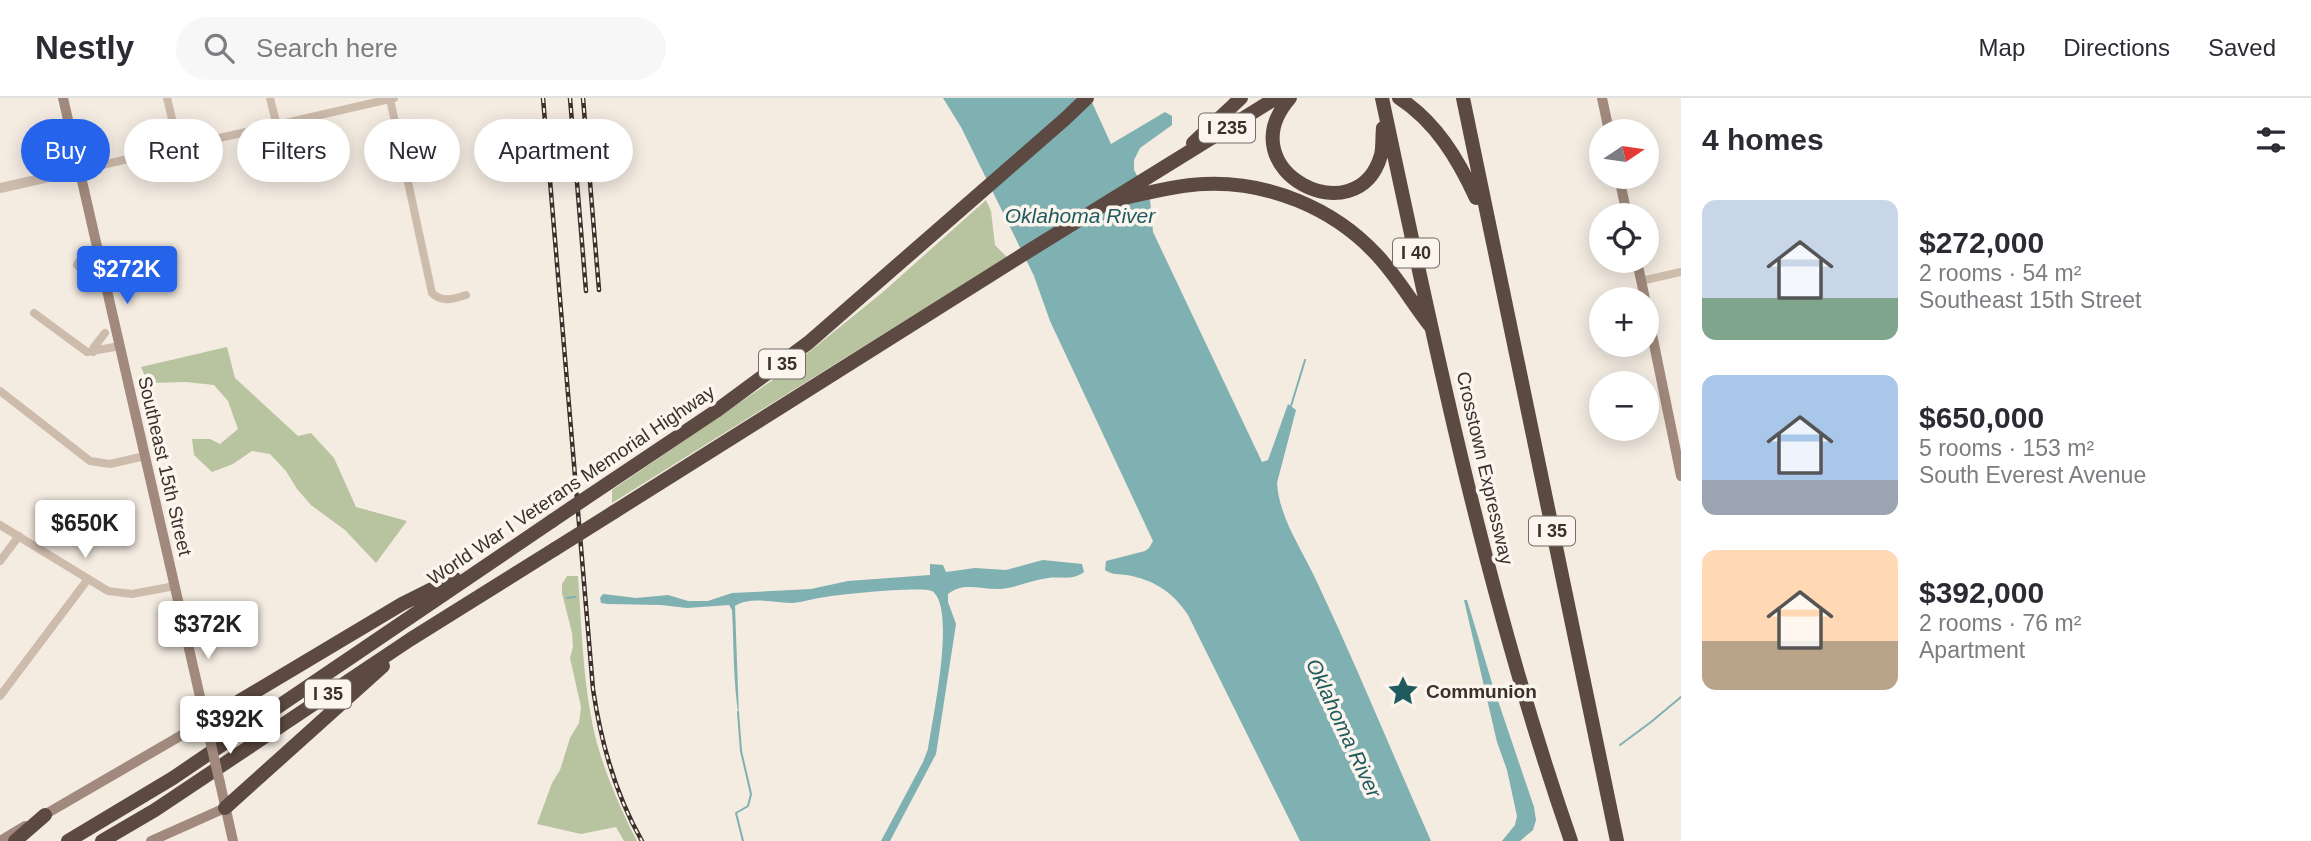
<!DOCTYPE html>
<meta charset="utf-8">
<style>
:root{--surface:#fff;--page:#f7f7f7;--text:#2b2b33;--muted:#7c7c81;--line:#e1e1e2;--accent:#2563eb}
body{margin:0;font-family:Arial,sans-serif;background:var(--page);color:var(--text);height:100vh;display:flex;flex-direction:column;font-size:26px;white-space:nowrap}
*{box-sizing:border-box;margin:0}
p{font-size:23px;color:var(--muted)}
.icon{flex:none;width:38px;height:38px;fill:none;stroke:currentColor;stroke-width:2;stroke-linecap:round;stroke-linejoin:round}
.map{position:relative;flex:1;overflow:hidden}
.drawer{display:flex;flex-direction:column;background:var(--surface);width:630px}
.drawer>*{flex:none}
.hud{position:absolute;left:21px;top:21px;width:665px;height:63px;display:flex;gap:14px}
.needle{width:46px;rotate:77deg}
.tools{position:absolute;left:1589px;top:21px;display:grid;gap:14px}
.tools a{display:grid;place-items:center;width:70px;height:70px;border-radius:50%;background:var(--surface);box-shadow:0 4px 18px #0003;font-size:35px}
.price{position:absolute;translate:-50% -60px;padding:0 16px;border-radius:7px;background:#fff;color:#222;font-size:23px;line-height:46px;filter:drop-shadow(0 2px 4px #0008)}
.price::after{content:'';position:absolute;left:50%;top:42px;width:21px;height:16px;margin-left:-10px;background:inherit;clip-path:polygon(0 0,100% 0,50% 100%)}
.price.current{background:var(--accent);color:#fff}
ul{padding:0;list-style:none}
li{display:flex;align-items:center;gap:21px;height:175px;padding:0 21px}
li span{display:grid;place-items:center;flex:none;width:196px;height:140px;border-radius:14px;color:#555}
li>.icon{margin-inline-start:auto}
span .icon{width:84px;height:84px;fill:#fffc;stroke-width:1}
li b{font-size:30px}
h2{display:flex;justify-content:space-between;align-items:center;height:84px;padding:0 21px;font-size:30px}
.tag{padding:0 24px;border-radius:32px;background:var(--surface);box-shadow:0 4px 18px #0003;font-size:24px;line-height:63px}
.tag.current{background:var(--accent);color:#fff}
header{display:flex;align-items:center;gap:42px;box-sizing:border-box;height:98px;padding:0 35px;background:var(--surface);border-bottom:2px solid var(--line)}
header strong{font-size:33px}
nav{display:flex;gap:38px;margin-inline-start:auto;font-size:24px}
.search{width:490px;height:63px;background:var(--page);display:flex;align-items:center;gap:18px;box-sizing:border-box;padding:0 24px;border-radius:38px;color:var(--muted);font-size:26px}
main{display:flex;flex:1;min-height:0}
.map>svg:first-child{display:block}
.green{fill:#b8c4a0}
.water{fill:#7fb0b2}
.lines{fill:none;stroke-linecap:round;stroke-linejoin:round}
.stream{stroke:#7fb0b2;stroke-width:2}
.minor{stroke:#cdbbac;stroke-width:8}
.tertiary{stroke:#cdbbac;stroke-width:10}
.secondary{stroke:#a18a7d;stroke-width:10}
.motorway{stroke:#5c4a42;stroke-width:14}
.rail-casing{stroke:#3b302b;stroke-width:4.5}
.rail{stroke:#fbf5ee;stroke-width:2;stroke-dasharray:5;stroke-linecap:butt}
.secondary-bridge{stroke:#a18a7d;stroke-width:10}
.motorway-bridge{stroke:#5c4a42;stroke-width:14}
.labels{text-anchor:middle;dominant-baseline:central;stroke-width:7;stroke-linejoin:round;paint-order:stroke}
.shield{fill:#fbf5ee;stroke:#756b66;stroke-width:2}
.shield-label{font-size:18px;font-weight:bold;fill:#3b302b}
.street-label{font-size:19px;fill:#3b302b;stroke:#fbf5ee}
.poi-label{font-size:19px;font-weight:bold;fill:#3b302b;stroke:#fbf5ee;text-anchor:start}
.water-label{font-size:21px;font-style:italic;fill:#1f5a5e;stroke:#fbf5ee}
</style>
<header>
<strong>Nestly</strong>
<div class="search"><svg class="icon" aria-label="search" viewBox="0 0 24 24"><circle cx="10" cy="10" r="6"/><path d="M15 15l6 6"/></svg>Search here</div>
<nav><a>Map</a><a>Directions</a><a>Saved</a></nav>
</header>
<main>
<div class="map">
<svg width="1681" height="743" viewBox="0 0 1681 743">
<rect width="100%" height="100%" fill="#f4ebe1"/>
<path class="green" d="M986 102 991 113 995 147 1007 159 612 405V392L783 275 883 194Z
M227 249 235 280 298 338 311 335 334 360 356 409 407 423 376 465 345 432 311 407 297 391 286 373 270 356 252 353 233 366 212 374 194 357 192 341H210L220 346 238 331 228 303 214 287 186 284 148 285 141 269Z
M567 478H578C582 534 583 594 598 649 608 682 621 712 637 743H624L616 729 581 736 537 726 552 685 560 672 570 640 579 625 581 609 570 560 573 549 572 535 562 495V486Z"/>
<path class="water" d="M943 0H1090L1111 46 1165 14 1172 18V27L1140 50 1134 62V72L1150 102 1153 134 1262 364 1268 362 1288 306 1296 312 1277 385C1279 420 1303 453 1317 484 1357 569 1393 657 1431 743H1300L1188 517C1173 494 1154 482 1127 477 1118 476 1112 477 1105 472L1106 463 1145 453 1149 450 1153 443 1050 223 1034 178 961 29Z
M1043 462 1082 466 1084 474C1071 483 1062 478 1048 480 1031 482 1016 490 1000 491 982 492 963 483 948 496V504L956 526 936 656 890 743H881L923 664 928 651C932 623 957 509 932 493 923 488 840 496 825 499 815 500 804 504 793 505 776 505 751 498 735 508L739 620C733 584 734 548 732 512L729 507 687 510 661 507 608 506 601 505 600 500 603 496 636 500 668 497 688 503H708L732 495 811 491 848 483 930 477V466L943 467 946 474 975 470 1006 472Z
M1464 502H1467L1492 585 1534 709 1536 722 1533 732 1520 743H1502L1515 727 1517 718 1507 672 1497 644Z"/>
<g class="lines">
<path class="stream" d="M1291 308 1305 262
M567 500 575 499
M738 614 741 653 751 696 748 708 736 715 743 743
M1620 647 1651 624 1681 599"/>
<path class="minor" d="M167 0 179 50
M270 0 277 28
M390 1 432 195C442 205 454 201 466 197
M80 72 394 0
M99 152 85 155 77 167 91 178 104 175
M1641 183 1681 174
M34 215 87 254 120 248
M93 254 94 249 105 235
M0 293 90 363 110 366 145 358
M0 427 108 493 132 496 175 488
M0 463 19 438
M0 598 88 481"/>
<path class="tertiary" d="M0 90 80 72"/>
<path class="secondary" d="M63 0 209 638
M1602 0 1609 33
M1619 79 1627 117
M1637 163 1645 201
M1647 212 1681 378
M220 685 233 743
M39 720 206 623
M0 743 25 728
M151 743 225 710"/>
<path class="motorway" d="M1290 0C1226 73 1358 139 1381 57 1383 48 1382 39 1383 30
M1382 0C1435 250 1487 501 1571 743
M1399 0C1436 24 1458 61 1476 100
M1463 0 1617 743
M1193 45 1241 0
M1120 101C1148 95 1176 87 1204 86 1268 83 1333 110 1376 156 1397 178 1412 205 1431 229
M583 402 716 313 808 245 1065 21 1087 0
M614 414 1032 151 1276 0
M206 623 402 506 454 480
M225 710 383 568
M15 743 45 717
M68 743 173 680 552 423
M102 743 155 712 411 541 555 451"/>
<defs>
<path id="rail" d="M543 0 593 591C601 645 615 696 642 743
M570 0 586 193
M583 0 599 192"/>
</defs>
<use href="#rail" class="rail-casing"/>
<use href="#rail" class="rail"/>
<path class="secondary-bridge" d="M209 638 220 685"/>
<path class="motorway-bridge" d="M552 423 583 402
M555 451 614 414"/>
</g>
<defs>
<symbol id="sight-bare" viewBox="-9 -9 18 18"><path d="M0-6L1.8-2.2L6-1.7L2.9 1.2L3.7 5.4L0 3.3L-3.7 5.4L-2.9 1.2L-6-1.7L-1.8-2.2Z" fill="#1f5a5e" stroke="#fbf5ee" stroke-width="2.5" paint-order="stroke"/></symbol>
</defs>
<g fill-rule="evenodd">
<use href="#sight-bare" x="1381" y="571" width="44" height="44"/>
</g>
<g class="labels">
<g class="shield">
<rect x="1199" y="15.5" width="56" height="29" rx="5"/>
<rect x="1393" y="140.5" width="46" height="29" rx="5"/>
<rect x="759" y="251.5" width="46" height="29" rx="5"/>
<rect x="1529" y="418.5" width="46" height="29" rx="5"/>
<rect x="305" y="581.5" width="46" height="29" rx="5"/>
</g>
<g class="shield-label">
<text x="1227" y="30">I 235</text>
<text x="1416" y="155">I 40</text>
<text x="782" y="266">I 35</text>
<text x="1552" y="433">I 35</text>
<text x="328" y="596">I 35</text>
</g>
<g class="street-label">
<text transform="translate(165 368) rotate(77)">Southeast 15th Street</text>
<text transform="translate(1485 370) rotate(77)">Crosstown Expressway</text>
<text transform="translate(571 387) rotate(-34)">World War I Veterans Memorial Highway</text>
</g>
<g class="poi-label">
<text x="1426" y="593">Communion</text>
</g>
<g class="water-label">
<text x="1080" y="117">Oklahoma River</text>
<text transform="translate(1344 630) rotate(65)">Oklahoma River</text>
</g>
</g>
</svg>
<div class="tools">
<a><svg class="needle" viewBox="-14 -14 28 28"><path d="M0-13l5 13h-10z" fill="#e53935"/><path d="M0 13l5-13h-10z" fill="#7c7c81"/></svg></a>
<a><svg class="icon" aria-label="locate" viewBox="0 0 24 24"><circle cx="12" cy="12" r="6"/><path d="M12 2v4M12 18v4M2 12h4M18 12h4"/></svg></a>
<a>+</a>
<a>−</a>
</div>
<b class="price current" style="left:127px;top:208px">$272K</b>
<b class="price" style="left:85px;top:462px">$650K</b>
<b class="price" style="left:208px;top:563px">$372K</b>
<b class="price" style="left:230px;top:658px">$392K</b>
<div class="hud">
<a class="tag current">Buy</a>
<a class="tag">Rent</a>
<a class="tag">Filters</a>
<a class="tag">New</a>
<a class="tag">Apartment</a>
</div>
</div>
<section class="drawer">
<h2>4 homes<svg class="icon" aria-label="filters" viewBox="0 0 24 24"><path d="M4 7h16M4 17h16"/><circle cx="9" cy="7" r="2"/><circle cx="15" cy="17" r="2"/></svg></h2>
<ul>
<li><span style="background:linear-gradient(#c9d6e8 70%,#7fa58c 0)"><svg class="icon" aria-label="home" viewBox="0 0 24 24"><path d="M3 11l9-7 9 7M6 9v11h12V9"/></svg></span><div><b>$272,000</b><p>2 rooms · 54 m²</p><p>Southeast 15th Street</p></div></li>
<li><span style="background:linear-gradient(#a9c7e8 75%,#9aa5b1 0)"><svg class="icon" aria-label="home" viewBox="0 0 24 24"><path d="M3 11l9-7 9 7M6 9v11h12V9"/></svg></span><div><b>$650,000</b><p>5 rooms · 153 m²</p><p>South Everest Avenue</p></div></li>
<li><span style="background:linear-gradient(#ffd9b3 65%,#b9a48a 0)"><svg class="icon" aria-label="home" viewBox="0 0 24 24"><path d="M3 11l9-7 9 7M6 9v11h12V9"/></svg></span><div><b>$392,000</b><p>2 rooms · 76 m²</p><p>Apartment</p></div></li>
</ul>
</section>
</main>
